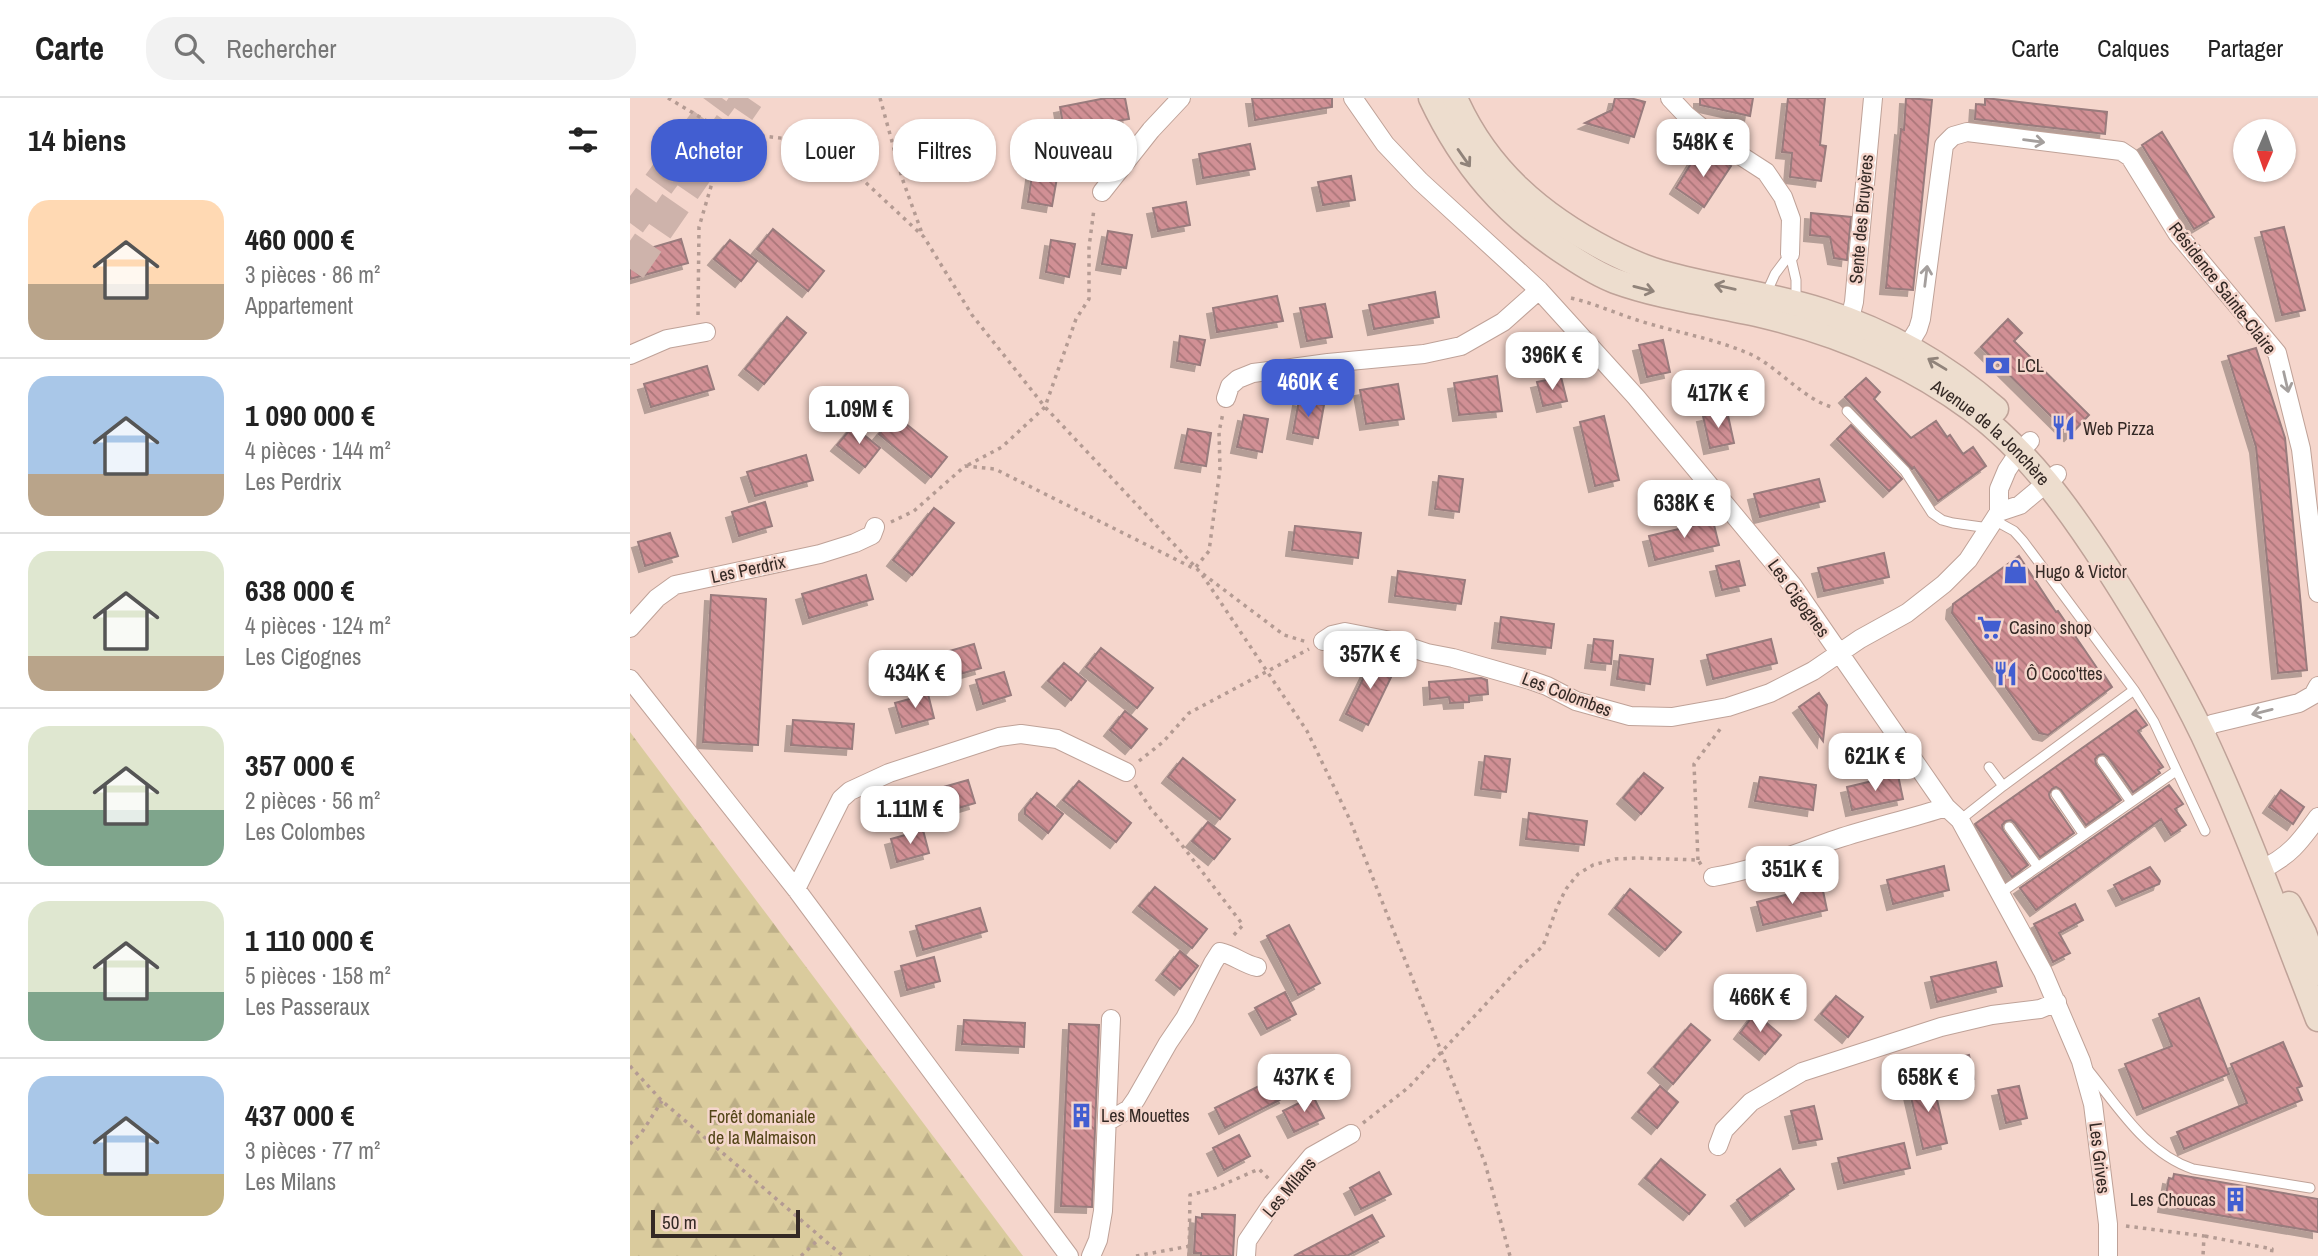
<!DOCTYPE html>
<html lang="fr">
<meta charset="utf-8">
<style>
:root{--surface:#fff;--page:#f2f2f2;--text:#222;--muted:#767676;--line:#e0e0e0;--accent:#425ed1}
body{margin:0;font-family:"Archivo Narrow",sans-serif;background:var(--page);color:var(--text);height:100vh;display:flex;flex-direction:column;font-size:26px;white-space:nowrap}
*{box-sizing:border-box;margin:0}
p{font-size:23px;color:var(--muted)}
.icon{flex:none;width:38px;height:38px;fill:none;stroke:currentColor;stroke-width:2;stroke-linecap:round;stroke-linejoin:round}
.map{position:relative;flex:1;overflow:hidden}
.details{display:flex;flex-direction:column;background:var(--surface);width:630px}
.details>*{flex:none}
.banner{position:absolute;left:21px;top:21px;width:665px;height:63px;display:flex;gap:14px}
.needle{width:46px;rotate:182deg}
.fabs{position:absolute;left:1603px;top:21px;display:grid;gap:14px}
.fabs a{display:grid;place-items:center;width:63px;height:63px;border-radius:50%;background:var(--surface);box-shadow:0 2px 5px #0004;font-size:35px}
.scale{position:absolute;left:21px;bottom:18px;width:149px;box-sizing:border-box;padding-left:7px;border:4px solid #342925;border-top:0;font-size:19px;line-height:24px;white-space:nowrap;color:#342925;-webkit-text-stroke:5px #f5d6cc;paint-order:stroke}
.price{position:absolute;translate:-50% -60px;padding:0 16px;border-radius:14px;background:#fff;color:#222;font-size:23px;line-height:46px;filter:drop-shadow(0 2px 4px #0008)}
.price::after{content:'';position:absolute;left:50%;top:42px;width:21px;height:16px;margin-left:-10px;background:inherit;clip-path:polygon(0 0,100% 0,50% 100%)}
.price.on{background:var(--accent);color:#fff}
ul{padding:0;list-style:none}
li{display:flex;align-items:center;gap:21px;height:175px;padding:0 28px}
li+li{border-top:2px solid var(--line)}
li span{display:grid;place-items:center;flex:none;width:196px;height:140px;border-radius:21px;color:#555}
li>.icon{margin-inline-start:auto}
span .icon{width:84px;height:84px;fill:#fffc;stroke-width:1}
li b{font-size:30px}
h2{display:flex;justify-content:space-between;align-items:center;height:84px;padding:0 28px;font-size:30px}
.tag{padding:0 24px;border-radius:28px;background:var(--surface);box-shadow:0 2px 5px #0004;font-size:24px;line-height:63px}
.tag.on{background:var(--accent);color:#fff}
header{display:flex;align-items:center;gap:42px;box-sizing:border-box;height:98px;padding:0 35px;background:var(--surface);border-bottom:2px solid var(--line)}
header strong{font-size:33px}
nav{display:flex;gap:38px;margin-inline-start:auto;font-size:24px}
.search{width:490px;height:63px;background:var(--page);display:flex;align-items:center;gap:18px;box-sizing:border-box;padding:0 24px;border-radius:28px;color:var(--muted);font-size:26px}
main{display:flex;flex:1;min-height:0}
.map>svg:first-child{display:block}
.forest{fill:url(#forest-firs)}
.building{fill:url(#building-back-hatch);stroke:#997b7d;stroke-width:2;filter:url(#shadow)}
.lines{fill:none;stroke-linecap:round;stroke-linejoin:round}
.highway-tunnel{stroke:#ceb3ab;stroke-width:32;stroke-dasharray:32 16;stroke-linecap:butt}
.lane-casing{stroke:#bfa298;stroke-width:11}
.street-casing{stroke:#bfa298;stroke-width:20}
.secondary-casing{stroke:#bfa298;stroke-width:27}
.path{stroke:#b49b93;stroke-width:3.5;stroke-dasharray:3.5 5;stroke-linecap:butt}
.lane{stroke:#fff;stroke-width:9}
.street{stroke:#fff;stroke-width:18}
.secondary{stroke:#edddce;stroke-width:24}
.oneway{stroke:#a49f9d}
.oneway2{stroke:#90837a}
.labels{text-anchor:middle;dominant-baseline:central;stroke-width:5;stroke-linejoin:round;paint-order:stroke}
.street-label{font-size:18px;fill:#342925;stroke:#f5d6cc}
.poi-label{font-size:18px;fill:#342925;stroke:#f5d6cc;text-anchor:start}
.park-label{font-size:18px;fill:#534517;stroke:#f5d6cc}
</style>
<header>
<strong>Carte</strong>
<div class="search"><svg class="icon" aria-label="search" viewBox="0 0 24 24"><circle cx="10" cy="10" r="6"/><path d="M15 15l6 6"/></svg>Rechercher</div>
<nav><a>Carte</a><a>Calques</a><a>Partager</a></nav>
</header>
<main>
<section class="details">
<h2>14 biens<svg class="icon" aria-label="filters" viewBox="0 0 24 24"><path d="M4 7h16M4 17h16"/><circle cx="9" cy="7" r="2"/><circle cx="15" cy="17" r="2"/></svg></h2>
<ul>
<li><span style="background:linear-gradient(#ffd9b3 60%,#b9a48a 0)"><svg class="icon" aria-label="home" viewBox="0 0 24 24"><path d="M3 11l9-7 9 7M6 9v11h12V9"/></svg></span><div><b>460 000 €</b><p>3 pièces · 86 m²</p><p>Appartement</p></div></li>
<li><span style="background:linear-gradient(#a9c7e8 70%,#b9a48a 0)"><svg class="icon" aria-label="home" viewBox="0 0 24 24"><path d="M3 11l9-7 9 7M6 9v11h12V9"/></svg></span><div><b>1 090 000 €</b><p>4 pièces · 144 m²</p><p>Les Perdrix</p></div></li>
<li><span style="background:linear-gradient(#dfe7d0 75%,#b9a48a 0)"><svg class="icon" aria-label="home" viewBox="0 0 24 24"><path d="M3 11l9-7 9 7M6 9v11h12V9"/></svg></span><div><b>638 000 €</b><p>4 pièces · 124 m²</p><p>Les Cigognes</p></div></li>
<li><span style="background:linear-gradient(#dfe7d0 60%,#7fa58c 0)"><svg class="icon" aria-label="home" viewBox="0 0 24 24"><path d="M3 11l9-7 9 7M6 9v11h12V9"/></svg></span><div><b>357 000 €</b><p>2 pièces · 56 m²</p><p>Les Colombes</p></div></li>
<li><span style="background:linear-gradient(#dfe7d0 65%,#7fa58c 0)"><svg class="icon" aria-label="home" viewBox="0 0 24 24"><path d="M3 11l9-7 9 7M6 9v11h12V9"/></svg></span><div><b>1 110 000 €</b><p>5 pièces · 158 m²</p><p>Les Passeraux</p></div></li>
<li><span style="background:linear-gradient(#a9c7e8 70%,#c2b280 0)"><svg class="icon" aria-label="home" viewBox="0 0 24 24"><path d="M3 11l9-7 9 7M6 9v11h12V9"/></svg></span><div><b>437 000 €</b><p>3 pièces · 77 m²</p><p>Les Milans</p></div></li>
</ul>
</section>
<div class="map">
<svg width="1688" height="1158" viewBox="0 0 1688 1158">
<defs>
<pattern id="forest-firs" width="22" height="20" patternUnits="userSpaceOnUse" patternTransform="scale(1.75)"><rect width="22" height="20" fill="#dacb9d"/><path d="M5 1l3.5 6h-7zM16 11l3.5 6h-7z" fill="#bcae87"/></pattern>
<pattern id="building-back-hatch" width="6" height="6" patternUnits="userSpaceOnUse" patternTransform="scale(1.75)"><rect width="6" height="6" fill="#d19095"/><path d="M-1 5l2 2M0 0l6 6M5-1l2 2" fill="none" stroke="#aa7679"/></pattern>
<filter id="shadow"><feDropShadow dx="-6" dy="6" stdDeviation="0" flood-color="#0004"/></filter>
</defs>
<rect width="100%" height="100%" fill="#f5d6cc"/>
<path class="forest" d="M0 634 393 1158H0Z"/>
<path class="building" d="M476 0H495L499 21 434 32 430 9Z
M622 0H702V9L625 22Z
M985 0H1000L1015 4 1004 39 955 25 982 12Z
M1070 0H1123L1120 18 1070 7Z
M1158 0H1195L1190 47 1196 48 1191 83 1160 79 1162 55 1152 54Z
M1276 0 1302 2 1283 192 1256 190 1271 31 1274 32Z
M1355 0 1477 14 1475 36 1345 21 1346 6 1355 7Z
M1532 34 1584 119 1564 131 1512 47Z
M620 46 625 71 573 80 569 56Z
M1084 57 1101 68 1074 109 1046 90 1065 59 1077 67Z
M403 70 428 74 422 108 398 104Z
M721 78 725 102 693 107 688 84Z
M556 104 560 127 528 133 523 110Z
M1181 115 1221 119 1217 162 1204 160 1200 139 1180 137Z
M1654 129 1675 212 1652 217 1631 134Z
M143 131 194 173 178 193 127 151Z
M478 133 502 137 496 170 472 166Z
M51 141 58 165 0 181V156Z
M100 142 127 163 111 183 84 161Z
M421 142 445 146 439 179 416 174Z
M805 194 809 219 744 231 739 207Z
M647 198 653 223 587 234 583 210Z
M695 206 702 239 677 243 670 210Z
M157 219 176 235 134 286 115 271Z
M1378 221 1392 235 1384 243 1459 317 1440 337 1351 249Z
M550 238 575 242 570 267 547 263Z
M1033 242 1040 274 1017 279 1009 247Z
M1626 250 1655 340 1677 572 1648 575 1626 349 1598 258Z
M77 268 84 291 21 309 14 286Z
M867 278 872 313 829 317 824 285Z
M931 279 937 303 913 308 907 284Z
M1236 280 1250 294 1244 301 1281 340 1306 323 1317 339 1320 337 1333 356 1343 349 1356 368 1308 403 1284 369 1282 371 1215 299Z
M768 286 774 321 736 326 730 292Z
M669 302 694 307 688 340 663 335Z
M1097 313 1104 345 1080 350 1073 318Z
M265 317 317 359 301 379 249 336Z
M614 317 638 321 632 354 607 349Z
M974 318 989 382 965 388 950 324Z
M1221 327 1272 381 1259 393 1207 341Z
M223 328 250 350 235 369 207 347Z
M558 331 581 335 576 368 551 364Z
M176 357 183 382 125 398 117 374Z
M809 378 833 381 829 414 805 411Z
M1189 381 1195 403 1130 419 1124 396Z
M135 404 142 428 109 438 102 414Z
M304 410 324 425 282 477 263 462Z
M1083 423 1089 447 1025 462 1019 438Z
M665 428 731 435 728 460 662 452Z
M40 435 48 458 15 468 8 444Z
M1254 455 1259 479 1194 493 1188 470Z
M1389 458 1426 514 1428 513 1469 573 1471 572 1482 589 1418 637 1409 635 1322 515 1323 506Z
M1109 463 1115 487 1092 492 1086 468Z
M768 473 835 482 831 506 765 498Z
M236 477 243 501 179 520 172 496Z
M81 497 136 501 128 647 73 644Z
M871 519 924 526 921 550 868 544Z
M964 541 983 543 981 566 961 564Z
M1141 541 1147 565 1083 581 1077 557Z
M344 546 351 570 288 588 281 564Z
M471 550 523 590 507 610 456 569Z
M990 557 1023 561 1020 586 987 581Z
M743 560 765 571 738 627 716 616Z
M434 565 456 583 441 602 418 583Z
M374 574 381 597 353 606 346 582Z
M851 580 857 582 858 596 839 598V604L820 605 819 599 800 601 799 584Z
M1189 595 1197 607 1193 643 1169 609Z
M298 596 304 620 272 629 265 605Z
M1506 612 1517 627 1508 633 1533 669 1528 672 1530 675 1503 694 1478 659 1474 656 1469 657 1465 661 1466 666 1491 702 1456 727 1431 692 1426 689 1422 691 1419 696 1420 700 1444 735 1410 759 1385 725 1381 722 1376 723 1372 727 1373 732 1398 767 1382 779 1345 726Z
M495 613 517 631 501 650 480 632Z
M163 622 224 626 222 651 161 647Z
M855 658 880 661 876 694 851 691Z
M553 660 605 702 590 721 538 679Z
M1014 675 1033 690 1011 716 993 700Z
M1268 677 1273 701 1222 712 1217 689Z
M1130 679 1186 687 1183 712 1125 703Z
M338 682 345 705 282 724 275 700Z
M449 683 501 725 486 744 433 702Z
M1539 687 1553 706 1545 711 1556 727 1541 737 1531 721 1406 812 1390 790Z
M1651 692 1674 709 1663 726 1639 709Z
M407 695 433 716 418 735 395 716V710Z
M899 715 957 723 954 747 896 741Z
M578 724 600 741 584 761 562 743Z
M293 732 299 755 267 764 261 741Z
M1314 768 1319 792 1263 806 1257 782Z
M1520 769 1530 783 1529 786 1492 802 1484 787Z
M1192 788 1197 812 1133 827 1127 804Z
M525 789 577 831 562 850 509 808Z
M1000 791 1051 834 1035 852 985 810Z
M1445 806 1453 822 1429 835 1440 855 1423 864 1404 826Z
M350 810 357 833 293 852 286 828Z
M659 827 690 885 668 897 637 838Z
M550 853 568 868 550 891 532 876Z
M304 859 310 883 277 892 271 868Z
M1366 864 1372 888 1307 904 1301 879Z
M655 894 666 916 637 931 625 910Z
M1206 898 1233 919 1218 939 1191 916Z
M1569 900 1599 976 1513 1011 1495 966 1542 948 1529 916Z
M1125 915 1151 937 1135 956 1110 935Z
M334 922 395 925 394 949 332 946Z
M439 926 469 927 462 1109 431 1108Z
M1061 926 1080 942 1043 986 1024 969Z
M1653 944 1672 988 1667 990 1672 1002 1554 1051 1547 1034 1617 1005 1601 966Z
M1339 957 1344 981 1311 989 1306 965Z
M645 980 655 999 595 1030 585 1010Z
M1302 980 1317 1045 1293 1051 1278 986Z
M1030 988 1048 1004 1027 1030 1008 1014Z
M1389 988 1397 1020 1376 1025 1368 992Z
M683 998 694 1020 664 1034 653 1013Z
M1184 1008 1192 1041 1169 1045 1161 1013Z
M609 1037 620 1058 594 1072 583 1050Z
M1274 1045 1280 1070 1214 1085 1208 1060Z
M1031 1061 1075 1097 1059 1116 1015 1080Z
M1150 1071 1164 1091 1121 1122 1107 1102Z
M749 1074 761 1096 731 1111 720 1090Z
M1544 1076 1688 1101V1134L1534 1108 1539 1080 1543 1081Z
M572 1116 605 1117 603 1158H571V1155H564L566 1119 572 1120Z
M742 1117 754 1138 717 1158H664Z"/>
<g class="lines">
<path class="highway-tunnel" d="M0 125 92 0
M0 171 118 0"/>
<defs>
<path id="lane" d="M1136 196 1145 176 1160 156 1166 182V202
M1217 313 1275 373 1302 415 1312 422 1323 425 1359 430
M1364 422 1384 433 1393 443 1504 592 1524 624 1575 733
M1472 663 1501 704
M1359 669 1373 688
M1426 696 1454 737
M1330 722 1373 688 1504 592
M1379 729 1408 769
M1369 796 1546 673
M1459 973C1489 1010 1516 1055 1563 1071L1680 1090"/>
<path id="street" d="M723 0 755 46 790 83 909 192 1006 299 1163 488 1316 709 1330 722 1413 874 1451 963 1463 1006 1478 1126V1158
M1040 0 1056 17 1088 43 1136 74 1153 99 1161 121 1160 156
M472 94 521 32 551 0
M1217 233 1224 204 1243 0
M0 257 37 241 76 234
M1271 259 1288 231 1291 221 1314 47 1323 38 1337 34 1491 53 1500 59 1547 135 1647 255 1671 351 1688 495
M596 300 600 288 608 281 623 275 698 265 794 256 831 248 873 224 909 192
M1369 414 1390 407 1427 376
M0 530 27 500 45 487 190 456 225 445 242 437 245 429
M693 543 702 537 715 534 761 543 797 555 823 560 900 582 917 588 946 603 1000 618 1042 619 1098 609 1140 595 1183 573 1230 541 1277 515 1314 486 1338 462 1364 422 1369 414V391L1377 372 1389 354 1400 343
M0 581 166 791 439 1158
M1572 636 1582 626 1669 605 1683 597 1688 588
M1630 772C1659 759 1670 744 1688 719
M1083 779C1126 772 1166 755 1207 741 1243 729 1280 721 1316 709
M166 791 211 701 220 693 259 675 369 639 391 636 427 641 496 674
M477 1024 499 1011 506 1001 538 945 555 920 583 865 590 854C604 857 613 866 627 869
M1088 1048 1094 1032 1121 1004 1172 974 1311 929 1362 917 1410 911 1427 904
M461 1158 468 1142 473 1113 481 921
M616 1158 617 1143 642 1106 682 1058 721 1036"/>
<g id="secondary">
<path id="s1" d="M801 0C833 68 875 116 938 157 953 167 969 177 985 183 1032 200 1083 206 1131 217 1207 235 1278 264 1341 311 1398 353 1440 412 1478 471 1512 524 1545 579 1573 637 1616 729 1651 826 1688 921"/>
<path d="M825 0C856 71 911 118 979 153 997 162 1014 170 1033 175 1085 190 1141 196 1193 213 1256 233 1316 267 1366 311"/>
<path d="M1659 806 1674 835 1688 875"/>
</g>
</defs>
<use href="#lane" class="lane-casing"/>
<use href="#street" class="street-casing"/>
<use href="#secondary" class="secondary-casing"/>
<path class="path" d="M38 0 85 28 115 36 177 43 196 52 218 68 294 139 342 217 415 309 571 475 677 633 720 722 855 1065 880 1158
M250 0 272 80 293 138
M941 200C963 205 985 215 1007 222 1044 234 1083 240 1120 256 1150 270 1173 302 1205 310
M68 217 69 129 98 31
M338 367 372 349 415 309 446 221 459 201V149L464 111
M261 424 284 413 335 368 365 371 567 472
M566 469 579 453 590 371 589 334 593 315
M573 476 654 537 677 544
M509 663 533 644 559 615 679 551
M505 687 521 711 551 746 613 827 603 838
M1068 762 1064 666 1091 630
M0 968 32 1003 213 1158
M733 1025 779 989 890 869 913 848 927 809 936 791 948 776 963 767 985 761 1008 760 1068 762 1072 768
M0 1046 12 1034 32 1003
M1496 1128 1574 1138 1573 1158
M1575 1138 1642 1151 1641 1158
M171 1158 191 1139
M506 1158 560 1148
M559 1158 560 1097 583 1091 629 1071 639 1081"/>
<use href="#lane" class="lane"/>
<use href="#street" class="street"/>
<use href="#secondary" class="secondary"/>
</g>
<defs><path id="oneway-shaft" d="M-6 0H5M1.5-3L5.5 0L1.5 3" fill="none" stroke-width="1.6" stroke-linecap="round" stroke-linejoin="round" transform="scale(1.75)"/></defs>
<g class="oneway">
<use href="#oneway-shaft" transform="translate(1404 43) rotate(7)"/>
<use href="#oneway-shaft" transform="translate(1296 178) rotate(-83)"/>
<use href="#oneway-shaft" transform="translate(1656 284) rotate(77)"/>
<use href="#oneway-shaft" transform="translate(1632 614) rotate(166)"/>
</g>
<g class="oneway2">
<use href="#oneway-shaft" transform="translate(834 60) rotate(55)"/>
<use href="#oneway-shaft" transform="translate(1095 189) rotate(-167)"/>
<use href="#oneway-shaft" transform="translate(1014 191) rotate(14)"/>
<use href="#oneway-shaft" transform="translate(1307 266) rotate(-149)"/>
</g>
<defs>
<symbol id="bank-bare" viewBox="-9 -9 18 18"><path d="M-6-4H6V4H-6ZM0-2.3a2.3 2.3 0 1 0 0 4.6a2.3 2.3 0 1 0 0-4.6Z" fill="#425ed1" stroke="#f5d6cc" stroke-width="2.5" paint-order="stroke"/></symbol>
<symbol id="restaurant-bare" viewBox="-9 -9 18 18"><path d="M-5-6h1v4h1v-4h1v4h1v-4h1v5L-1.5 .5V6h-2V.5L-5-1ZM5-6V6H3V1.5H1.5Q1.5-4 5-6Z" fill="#425ed1" stroke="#f5d6cc" stroke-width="2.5" paint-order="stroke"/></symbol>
<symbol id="shop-bare" viewBox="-9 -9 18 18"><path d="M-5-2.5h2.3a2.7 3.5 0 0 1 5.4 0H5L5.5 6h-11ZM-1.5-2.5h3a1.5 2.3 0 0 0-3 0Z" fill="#425ed1" stroke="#f5d6cc" stroke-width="2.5" paint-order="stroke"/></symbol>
<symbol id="supermarket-bare" viewBox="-9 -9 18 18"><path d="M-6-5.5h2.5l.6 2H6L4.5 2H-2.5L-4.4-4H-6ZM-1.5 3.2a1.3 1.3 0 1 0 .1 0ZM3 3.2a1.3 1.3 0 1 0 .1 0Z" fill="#425ed1" stroke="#f5d6cc" stroke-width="2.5" paint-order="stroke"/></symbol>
<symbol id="building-bare" viewBox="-9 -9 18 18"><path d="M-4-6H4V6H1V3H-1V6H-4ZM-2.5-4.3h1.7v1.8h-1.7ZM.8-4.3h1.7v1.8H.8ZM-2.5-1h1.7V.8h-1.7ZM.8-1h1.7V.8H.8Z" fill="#425ed1" stroke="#f5d6cc" stroke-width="2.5" paint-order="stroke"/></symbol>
</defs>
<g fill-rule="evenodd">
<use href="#bank-bare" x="1350" y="250" width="35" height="35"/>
<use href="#restaurant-bare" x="1416" y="312" width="35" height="35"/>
<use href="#shop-bare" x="1368" y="456" width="35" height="35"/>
<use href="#supermarket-bare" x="1342" y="512" width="35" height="35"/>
<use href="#restaurant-bare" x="1358" y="558" width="35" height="35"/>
<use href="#building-bare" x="434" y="1000" width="35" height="35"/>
<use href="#building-bare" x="1588" y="1084" width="35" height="35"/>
</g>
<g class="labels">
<g class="street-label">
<text transform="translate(1231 121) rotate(-85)">Sente des Bruyères</text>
<text transform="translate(1593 190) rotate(52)">Résidence Sainte-Claire</text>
<text stroke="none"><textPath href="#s1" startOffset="677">Avenue de la Jonchère</textPath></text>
<text transform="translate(118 471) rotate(-12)">Les Perdrix</text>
<text transform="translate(1169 500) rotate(54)">Les Cigognes</text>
<text transform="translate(937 596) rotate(21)">Les Colombes</text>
<text transform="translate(1470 1060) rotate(83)">Les Grives</text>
<text transform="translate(659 1089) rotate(-50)">Les Milans</text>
</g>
<g class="poi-label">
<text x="1387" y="267">LCL</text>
<text x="1453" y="330">Web Pizza</text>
<text x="1405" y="473">Hugo &amp; Victor</text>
<text x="1379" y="529">Casino shop</text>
<text x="1396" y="575">Ô Coco'ttes</text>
<text x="471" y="1017">Les Mouettes</text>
<text x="1586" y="1101" text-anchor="end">Les Choucas</text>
</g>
<g class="park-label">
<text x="132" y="1018">Forêt domaniale<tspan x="132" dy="21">de la Malmaison</tspan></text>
</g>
</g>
</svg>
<div class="fabs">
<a><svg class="needle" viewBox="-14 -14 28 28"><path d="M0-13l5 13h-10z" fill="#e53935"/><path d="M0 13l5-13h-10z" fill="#767676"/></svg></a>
</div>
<div class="scale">50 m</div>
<b class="price" style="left:1073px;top:81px">548K €</b>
<b class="price" style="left:922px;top:294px">396K €</b>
<b class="price on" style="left:678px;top:321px">460K €</b>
<b class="price" style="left:1088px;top:332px">417K €</b>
<b class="price" style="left:229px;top:348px">1.09M €</b>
<b class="price" style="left:1054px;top:442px">638K €</b>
<b class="price" style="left:740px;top:593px">357K €</b>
<b class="price" style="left:285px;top:612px">434K €</b>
<b class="price" style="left:1245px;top:695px">621K €</b>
<b class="price" style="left:280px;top:748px">1.11M €</b>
<b class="price" style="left:1162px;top:808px">351K €</b>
<b class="price" style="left:1130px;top:936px">466K €</b>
<b class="price" style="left:674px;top:1016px">437K €</b>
<b class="price" style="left:1298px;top:1016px">658K €</b>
<div class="banner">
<a class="tag on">Acheter</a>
<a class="tag">Louer</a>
<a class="tag">Filtres</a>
<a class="tag">Nouveau</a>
</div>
</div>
</main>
